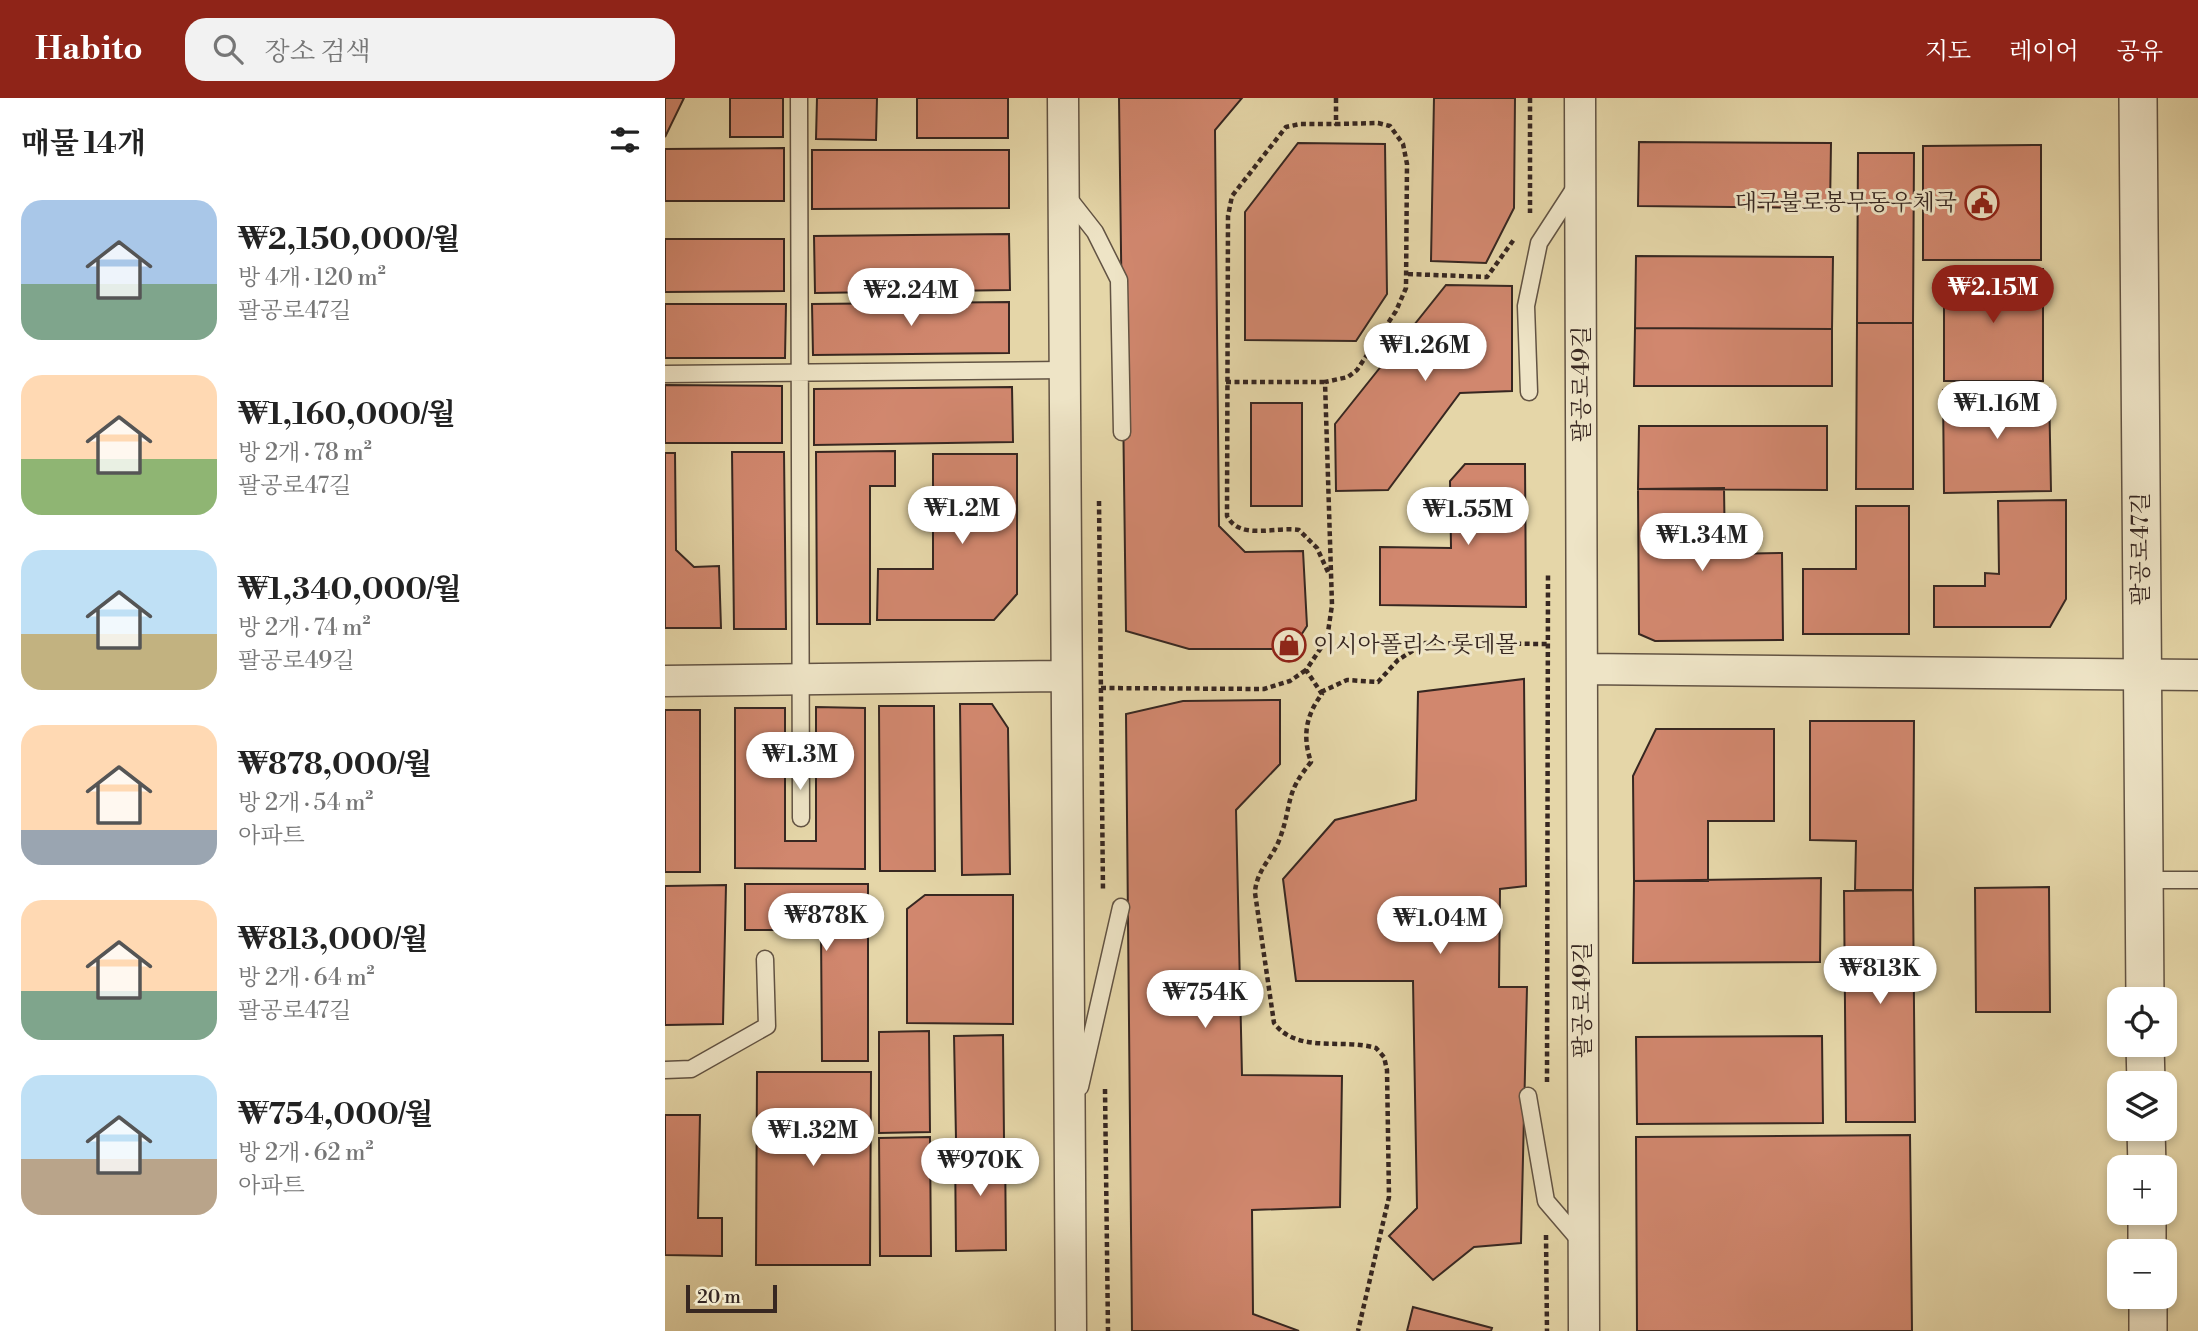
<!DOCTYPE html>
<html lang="ko">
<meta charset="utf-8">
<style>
:root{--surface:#fff;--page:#f2f2f2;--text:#222;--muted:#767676;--accent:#8f2418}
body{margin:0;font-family:"Libre Bodoni","Noto Serif KR",serif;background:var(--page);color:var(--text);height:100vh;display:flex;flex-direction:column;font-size:26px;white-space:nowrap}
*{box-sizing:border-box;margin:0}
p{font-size:23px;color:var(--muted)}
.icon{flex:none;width:38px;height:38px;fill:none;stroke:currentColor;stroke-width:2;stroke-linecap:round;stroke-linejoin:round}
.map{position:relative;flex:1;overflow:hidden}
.sheet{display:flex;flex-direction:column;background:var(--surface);width:665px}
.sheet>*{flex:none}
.fabs{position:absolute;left:1442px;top:889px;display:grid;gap:14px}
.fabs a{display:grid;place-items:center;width:70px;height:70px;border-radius:14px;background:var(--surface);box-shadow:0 4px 10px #0003;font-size:35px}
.scale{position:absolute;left:21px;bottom:18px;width:91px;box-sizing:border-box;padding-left:7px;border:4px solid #372721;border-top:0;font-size:19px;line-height:24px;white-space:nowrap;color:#372721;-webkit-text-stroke:5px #eee4c6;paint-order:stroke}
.price{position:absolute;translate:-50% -60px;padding:0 16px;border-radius:24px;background:#fff;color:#222;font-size:23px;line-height:46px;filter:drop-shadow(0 2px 4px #0008)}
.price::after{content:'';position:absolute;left:50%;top:42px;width:21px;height:16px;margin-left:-10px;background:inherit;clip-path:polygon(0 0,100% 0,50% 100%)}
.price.current{background:var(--accent);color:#fff}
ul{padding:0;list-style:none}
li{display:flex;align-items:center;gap:21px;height:175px;padding:0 21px}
li span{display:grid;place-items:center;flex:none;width:196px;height:140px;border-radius:21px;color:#555}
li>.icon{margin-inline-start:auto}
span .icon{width:84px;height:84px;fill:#fffc;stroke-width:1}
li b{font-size:30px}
h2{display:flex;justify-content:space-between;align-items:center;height:84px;padding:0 21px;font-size:30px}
header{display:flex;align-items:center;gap:42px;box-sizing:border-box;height:98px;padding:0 35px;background:var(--accent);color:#fff}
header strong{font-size:33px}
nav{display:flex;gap:38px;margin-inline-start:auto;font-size:24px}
.search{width:490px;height:63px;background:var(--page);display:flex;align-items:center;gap:18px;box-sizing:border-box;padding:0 24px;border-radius:21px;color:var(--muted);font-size:26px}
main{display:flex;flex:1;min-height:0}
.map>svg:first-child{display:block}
.building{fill:#d1876e;stroke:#372721;stroke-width:2}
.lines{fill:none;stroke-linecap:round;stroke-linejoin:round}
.service-casing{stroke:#625343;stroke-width:19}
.minor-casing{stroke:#625343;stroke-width:33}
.tertiary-casing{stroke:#625343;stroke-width:40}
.path{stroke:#372721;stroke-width:4.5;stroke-dasharray:5 3.5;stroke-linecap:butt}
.service{stroke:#eee4c6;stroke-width:16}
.minor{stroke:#eee4c6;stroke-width:30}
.tertiary{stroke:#eee4c6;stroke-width:37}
.labels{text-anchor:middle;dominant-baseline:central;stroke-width:6;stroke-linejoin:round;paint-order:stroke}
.poi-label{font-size:23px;fill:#372721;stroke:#eee4c6;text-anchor:end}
.street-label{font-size:23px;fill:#372721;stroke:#eee4c6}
</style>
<header>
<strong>Habito</strong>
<div class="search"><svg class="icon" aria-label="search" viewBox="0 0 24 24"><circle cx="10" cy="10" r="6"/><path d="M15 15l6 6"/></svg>장소 검색</div>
<nav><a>지도</a><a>레이어</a><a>공유</a></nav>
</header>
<main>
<section class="sheet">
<h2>매물 14개<svg class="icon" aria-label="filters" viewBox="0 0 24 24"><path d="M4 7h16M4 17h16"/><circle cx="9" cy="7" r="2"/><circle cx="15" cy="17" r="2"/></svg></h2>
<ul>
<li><span style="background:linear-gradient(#a9c7e8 60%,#7fa58c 0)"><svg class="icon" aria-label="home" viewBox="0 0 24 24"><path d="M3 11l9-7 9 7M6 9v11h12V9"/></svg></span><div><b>₩2,150,000/월</b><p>방 4개 · 120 m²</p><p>팔공로47길</p></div></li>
<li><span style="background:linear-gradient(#ffd9b3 60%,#8fb573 0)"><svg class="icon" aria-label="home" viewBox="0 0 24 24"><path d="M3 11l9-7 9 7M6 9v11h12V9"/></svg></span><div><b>₩1,160,000/월</b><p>방 2개 · 78 m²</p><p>팔공로47길</p></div></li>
<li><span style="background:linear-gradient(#bfe0f5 60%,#c2b280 0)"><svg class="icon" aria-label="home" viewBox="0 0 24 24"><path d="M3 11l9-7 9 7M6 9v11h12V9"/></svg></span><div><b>₩1,340,000/월</b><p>방 2개 · 74 m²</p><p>팔공로49길</p></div></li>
<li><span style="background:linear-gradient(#ffd9b3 75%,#9aa5b1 0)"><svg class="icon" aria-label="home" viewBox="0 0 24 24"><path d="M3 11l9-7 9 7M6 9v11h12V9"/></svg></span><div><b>₩878,000/월</b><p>방 2개 · 54 m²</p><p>아파트</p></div></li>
<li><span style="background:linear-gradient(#ffd9b3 65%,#7fa58c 0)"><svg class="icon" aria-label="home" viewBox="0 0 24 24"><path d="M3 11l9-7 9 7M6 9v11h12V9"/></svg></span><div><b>₩813,000/월</b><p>방 2개 · 64 m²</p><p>팔공로47길</p></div></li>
<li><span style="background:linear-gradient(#bfe0f5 60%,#b9a48a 0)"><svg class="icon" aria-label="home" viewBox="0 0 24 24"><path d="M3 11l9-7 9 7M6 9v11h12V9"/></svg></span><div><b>₩754,000/월</b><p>방 2개 · 62 m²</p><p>아파트</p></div></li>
</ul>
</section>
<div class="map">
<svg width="1533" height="1233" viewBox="0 0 1533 1233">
<rect width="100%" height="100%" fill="#e5d6a8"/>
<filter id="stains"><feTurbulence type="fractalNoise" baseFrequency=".00286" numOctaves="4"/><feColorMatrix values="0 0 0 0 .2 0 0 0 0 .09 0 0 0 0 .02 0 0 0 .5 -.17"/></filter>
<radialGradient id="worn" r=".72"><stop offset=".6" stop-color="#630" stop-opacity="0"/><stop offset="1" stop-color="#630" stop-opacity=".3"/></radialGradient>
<path class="building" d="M0 0H19L0 39Z
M65 0H118V39H65Z
M152 0H212L211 42 151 41Z
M252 0H343V40H252Z
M454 0H577L550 32 554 428 580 454 638 453 642 528 627 551H524L461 533Z
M769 0H850L849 110 821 165 766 163Z
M974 44 1166 45 1165 110 973 108Z
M633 45 720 46 722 196 691 243 580 242V114Z
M1376 47V162H1258V48Z
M119 50V103H0V51Z
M147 52H344V110L147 111Z
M1193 55H1249L1248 225H1192Z
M344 136 345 192 150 195 149 138Z
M0 141H119V193L0 194Z
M971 158 1168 159 1167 231 970 230Z
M1279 171H1378V283H1279Z
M781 187 847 188V293L795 295 723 392 671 393 670 326Z
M344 204V255L148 257 147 206Z
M0 206H121L120 260H0Z
M1192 225H1248V391H1191Z
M970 230 1167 231V288H969Z
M0 287 117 288V345H0Z
M347 289 348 344 149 347V291Z
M1384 290 1386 393 1279 395 1278 292Z
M586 305H637V408H586Z
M974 328H1162V392L973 391Z
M230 353V388H205V526H152L151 354Z
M67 354H119L121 531H69Z
M0 355H10L11 452 29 469 54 468 56 530H0Z
M268 356H352V496L329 522H212L213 471H268Z
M800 366H860L861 509 715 507V449L786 450 785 383Z
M1059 390 1060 456 1117 455 1118 542 990 543 974 536 973 391Z
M1401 402V501L1385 529H1269V488H1320V475L1334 476 1333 403Z
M1191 408H1244V536H1138V471H1191Z
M859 581 861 788 835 791 834 889H862L856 1145 809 1149 768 1182 724 1138 752 1110 748 883H631L618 781 670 722 751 702 753 594Z
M615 602V666L571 712 577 977 677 978 675 1109 587 1112 588 1216 634 1233H467L461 616 518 603Z
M295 606H327L343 630 345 776 297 777Z
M214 608H269L270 773H215Z
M151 609 200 610V771L70 770V610H120V743H151Z
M0 612H35V774H0Z
M1145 623H1249L1248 792H1190L1191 743 1145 742Z
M991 631H1109V723H1043V783H969L968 678Z
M1156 780 1155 864 968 865 969 783Z
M80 786H203V963H157L156 832H80Z
M61 787 58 926 0 927V788Z
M1384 789 1385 914H1311L1310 790Z
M1248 792 1250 1024H1181L1179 793Z
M260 797H348V926L242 925V811Z
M264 933 265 1034 214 1035V934Z
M338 937 339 1041H291L289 938Z
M1157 938 1158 1025 972 1026 971 939Z
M92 974H206L205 1167H91Z
M0 1017H35L33 1120H57V1158L0 1157Z
M1245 1037 1247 1233H972L971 1039Z
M265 1039 266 1158H215L214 1040Z
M290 1047H340L341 1152 291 1153Z
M748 1209 827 1230 826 1233H742Z"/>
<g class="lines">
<defs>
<path id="service" d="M134 0 136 720
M401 97 430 134 454 182 457 334
M0 276 400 272
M864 294 861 208 874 145 911 88
M1479 782H1533
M0 972 26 971 102 928 100 861
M415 989 456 809
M863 998 881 1103 917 1145"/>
<path id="minor" d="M398 0 406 1233
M915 0 919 1233
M918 571 1533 577
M0 583 400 578"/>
<path id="tertiary" d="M1473 0 1480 901
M1480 947 1481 985
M1481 1031 1482 1069
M1482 1115V1153
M1483 1199V1233"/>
</defs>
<use href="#service" class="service-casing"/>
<use href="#minor" class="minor-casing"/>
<use href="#tertiary" class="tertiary-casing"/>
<path class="path" d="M671 0V26L713 25 725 28 738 46 742 66 741 190 731 213 692 272 683 279 660 284 667 507 662 541 641 572 657 596C641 617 637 638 646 664 619 697 628 704 615 740 608 760 591 772 590 795L609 925C632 956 677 940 711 950L719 959 722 972 724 1099 693 1233
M865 0V115
M743 176 822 179 850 140
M561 284H660
M434 403 438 794
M663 474 652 450 634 432C611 428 575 443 562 418L563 118 567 98 621 29 635 26H671
M436 590 599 591 625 583 641 572
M656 594 682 582 713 584 733 562 760 545 883 546
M882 984 883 474
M440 991 443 1233
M881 1137 882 1233"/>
<use href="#service" class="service"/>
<use href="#minor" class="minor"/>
<use href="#tertiary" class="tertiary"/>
</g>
<defs>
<symbol id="civic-ring" viewBox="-11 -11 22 22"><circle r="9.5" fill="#eee4c6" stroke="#8f2418" stroke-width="1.5"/><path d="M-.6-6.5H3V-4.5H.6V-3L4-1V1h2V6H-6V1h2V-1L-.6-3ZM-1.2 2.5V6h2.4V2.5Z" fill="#8f2418"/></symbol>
<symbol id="shop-ring" viewBox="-11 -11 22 22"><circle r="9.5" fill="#eee4c6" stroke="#8f2418" stroke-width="1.5"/><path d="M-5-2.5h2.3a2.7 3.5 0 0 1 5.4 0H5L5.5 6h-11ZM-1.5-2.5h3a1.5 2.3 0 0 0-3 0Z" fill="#8f2418"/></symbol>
</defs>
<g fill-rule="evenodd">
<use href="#civic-ring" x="1298" y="86" width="38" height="38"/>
<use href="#shop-ring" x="605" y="528" width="38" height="38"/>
</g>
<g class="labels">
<g class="poi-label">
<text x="1292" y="105">대구불로봉무동우체국</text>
<text x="648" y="547" text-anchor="start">이시아폴리스 롯데몰</text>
</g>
<g class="street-label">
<text transform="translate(917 286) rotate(-90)">팔공로49길</text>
<text transform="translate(1476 451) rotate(-90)">팔공로47길</text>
<text transform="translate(918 902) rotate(-90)">팔공로49길</text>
</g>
</g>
<rect width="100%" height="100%" filter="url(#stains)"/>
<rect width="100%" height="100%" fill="url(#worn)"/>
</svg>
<div class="fabs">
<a><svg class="icon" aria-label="locate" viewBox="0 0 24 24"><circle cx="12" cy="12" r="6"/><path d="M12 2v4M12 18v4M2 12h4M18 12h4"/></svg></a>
<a><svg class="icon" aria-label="layers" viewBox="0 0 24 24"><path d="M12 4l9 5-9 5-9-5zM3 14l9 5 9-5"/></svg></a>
<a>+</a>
<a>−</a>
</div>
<div class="scale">20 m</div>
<b class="price current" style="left:1328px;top:227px">₩2.15M</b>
<b class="price" style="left:246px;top:230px">₩2.24M</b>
<b class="price" style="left:760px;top:285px">₩1.26M</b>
<b class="price" style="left:1332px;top:343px">₩1.16M</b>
<b class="price" style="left:297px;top:448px">₩1.2M</b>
<b class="price" style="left:803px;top:449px">₩1.55M</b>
<b class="price" style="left:1037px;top:475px">₩1.34M</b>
<b class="price" style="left:135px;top:694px">₩1.3M</b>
<b class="price" style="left:161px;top:855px">₩878K</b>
<b class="price" style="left:775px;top:858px">₩1.04M</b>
<b class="price" style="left:1215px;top:908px">₩813K</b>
<b class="price" style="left:540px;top:932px">₩754K</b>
<b class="price" style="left:148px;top:1070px">₩1.32M</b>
<b class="price" style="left:315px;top:1100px">₩970K</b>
</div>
</main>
